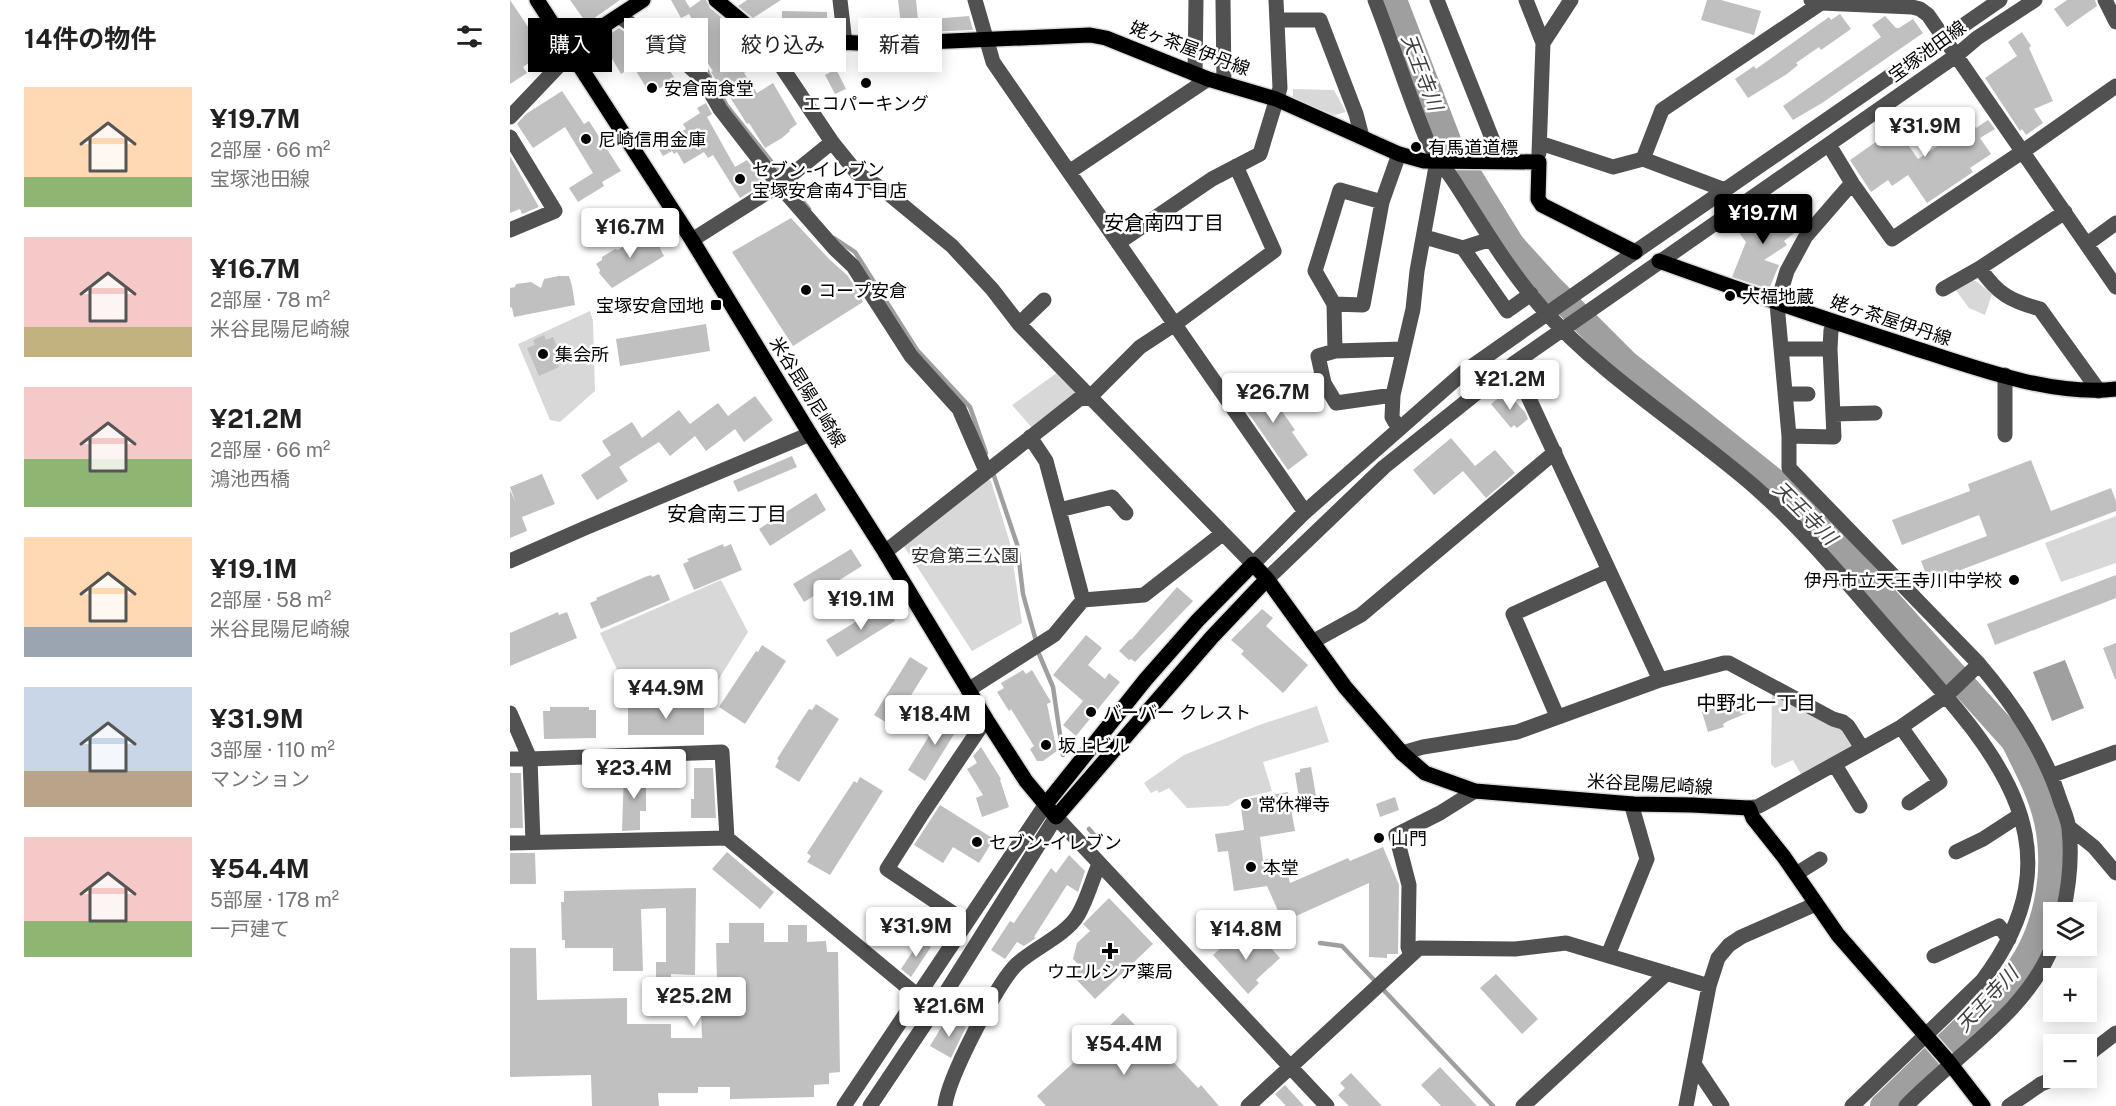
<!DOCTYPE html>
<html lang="ja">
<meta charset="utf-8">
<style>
:root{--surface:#fff;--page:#f6f6f6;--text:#222;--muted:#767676;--accent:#000}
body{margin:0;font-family:"Public Sans","Noto Sans JP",sans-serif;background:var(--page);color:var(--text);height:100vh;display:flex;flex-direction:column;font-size:22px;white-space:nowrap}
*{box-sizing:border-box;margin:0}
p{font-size:20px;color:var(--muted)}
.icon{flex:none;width:33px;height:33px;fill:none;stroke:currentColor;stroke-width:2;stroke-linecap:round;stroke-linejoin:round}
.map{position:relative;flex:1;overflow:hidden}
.sheet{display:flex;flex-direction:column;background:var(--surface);width:510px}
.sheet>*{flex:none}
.top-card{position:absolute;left:18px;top:18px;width:570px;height:54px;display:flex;gap:12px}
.buttons{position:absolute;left:1533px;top:902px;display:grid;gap:12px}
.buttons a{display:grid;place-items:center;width:54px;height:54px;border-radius:0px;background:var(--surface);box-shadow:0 3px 15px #0003;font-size:30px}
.price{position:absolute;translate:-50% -51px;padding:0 14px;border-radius:6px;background:#fff;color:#222;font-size:20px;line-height:39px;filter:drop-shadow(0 2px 3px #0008)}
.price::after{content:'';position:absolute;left:50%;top:36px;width:18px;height:14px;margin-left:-9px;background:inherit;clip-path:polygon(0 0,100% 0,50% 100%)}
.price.active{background:var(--accent);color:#fff}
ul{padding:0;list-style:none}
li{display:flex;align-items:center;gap:18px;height:150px;padding:0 24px}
li span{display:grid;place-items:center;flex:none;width:168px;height:120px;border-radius:0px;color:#555}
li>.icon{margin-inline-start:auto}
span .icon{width:72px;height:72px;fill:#fffc;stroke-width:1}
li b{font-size:26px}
h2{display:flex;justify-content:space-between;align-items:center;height:72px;padding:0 24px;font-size:26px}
.tag{padding:0 21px;border-radius:0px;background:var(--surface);box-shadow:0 3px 15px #0003;font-size:21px;line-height:54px}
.tag.active{background:var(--accent);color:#fff}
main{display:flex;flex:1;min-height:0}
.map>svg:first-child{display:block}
.green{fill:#d8d8d8}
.water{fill:#9f9f9f}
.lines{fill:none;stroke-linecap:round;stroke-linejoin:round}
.stream{stroke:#9f9f9f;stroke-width:4.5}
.river{stroke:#9f9f9f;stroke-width:26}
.building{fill:#c0c0c0}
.major-casing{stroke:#dbdbdb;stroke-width:18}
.minor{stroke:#515151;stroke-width:15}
.major{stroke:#000;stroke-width:15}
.poi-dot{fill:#000;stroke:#fff;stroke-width:2}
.labels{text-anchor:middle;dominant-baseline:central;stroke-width:5;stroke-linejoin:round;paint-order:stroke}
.street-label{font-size:18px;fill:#000;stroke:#fff}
.poi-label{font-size:18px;fill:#000;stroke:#fff;text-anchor:start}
.park-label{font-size:18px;fill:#2f2f2f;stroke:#fff}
.water-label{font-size:20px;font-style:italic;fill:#404040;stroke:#fff}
.neighbourhood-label{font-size:20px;fill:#000;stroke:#fff}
</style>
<main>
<section class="sheet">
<h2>14件の物件<svg class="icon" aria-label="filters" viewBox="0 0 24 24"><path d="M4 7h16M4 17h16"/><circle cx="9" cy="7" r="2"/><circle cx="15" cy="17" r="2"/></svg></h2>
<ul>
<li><span style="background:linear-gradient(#ffd9b3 75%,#8fb573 0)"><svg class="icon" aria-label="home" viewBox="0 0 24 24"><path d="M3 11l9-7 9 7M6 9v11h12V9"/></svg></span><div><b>¥19.7M</b><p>2部屋 · 66 m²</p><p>宝塚池田線</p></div></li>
<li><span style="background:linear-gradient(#f6c9c9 75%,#c2b280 0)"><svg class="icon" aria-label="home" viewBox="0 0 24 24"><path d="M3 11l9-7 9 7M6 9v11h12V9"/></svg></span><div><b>¥16.7M</b><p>2部屋 · 78 m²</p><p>米谷昆陽尼崎線</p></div></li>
<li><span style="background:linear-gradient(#f6c9c9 60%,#8fb573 0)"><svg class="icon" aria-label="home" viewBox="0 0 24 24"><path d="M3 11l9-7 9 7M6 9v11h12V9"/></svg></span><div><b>¥21.2M</b><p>2部屋 · 66 m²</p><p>鴻池西橋</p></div></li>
<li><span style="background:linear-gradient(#ffd9b3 75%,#9aa5b1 0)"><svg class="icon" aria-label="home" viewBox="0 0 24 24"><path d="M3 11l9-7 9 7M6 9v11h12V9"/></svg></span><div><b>¥19.1M</b><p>2部屋 · 58 m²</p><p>米谷昆陽尼崎線</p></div></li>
<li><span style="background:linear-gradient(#c9d6e8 70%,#b9a48a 0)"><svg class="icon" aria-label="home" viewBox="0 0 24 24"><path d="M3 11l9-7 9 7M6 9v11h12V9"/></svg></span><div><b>¥31.9M</b><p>3部屋 · 110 m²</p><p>マンション</p></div></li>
<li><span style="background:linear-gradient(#f6c9c9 70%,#8fb573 0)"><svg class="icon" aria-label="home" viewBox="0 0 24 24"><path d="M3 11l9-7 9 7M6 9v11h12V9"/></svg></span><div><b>¥54.4M</b><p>5部屋 · 178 m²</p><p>一戸建て</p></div></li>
</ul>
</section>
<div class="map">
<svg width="1606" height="1106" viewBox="0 0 1606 1106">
<rect width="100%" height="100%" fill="#fff"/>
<path class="green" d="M783 89 824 90 836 112 825 115 783 99Z
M1460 280 1466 281 1482 294 1475 315 1459 308 1445 289Z
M80 311 83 321 85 391 50 422 40 420 8 344Z
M548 372 566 390 565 396 523 429 502 405Z
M477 478 481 481 500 543 512 623 462 651 393 545Z
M1606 516V563L1551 582 1535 543Z
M211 580 238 632 205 685H122L111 678 90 633Z
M1262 692 1335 729 1349 746 1292 776 1283 760 1265 768 1261 764Z
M807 706 819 742 753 762 762 791 729 799 718 806 677 808 659 788 649 793 647 790 641 793 634 783 674 755 752 724Z"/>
<path class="water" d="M1555 660 1574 708 1542 721 1523 672Z"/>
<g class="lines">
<path class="stream" d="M185 21 186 53 200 77
M211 95 217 106 272 175
M278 183 299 209
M324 238 345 252 407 350 460 407 476 453
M482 470 507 544 513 594 526 641
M529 654 543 687 553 755
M579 829 586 837
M810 943 832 946 983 1106"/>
<path class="river" d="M884 0 939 143 1002 245 1039 286 1116 363 1283 496 1504 741C1516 766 1531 793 1537 821 1548 872 1537 931 1506 973 1488 996 1466 1016 1446 1036 1421 1059 1397 1083 1373 1106"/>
</g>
<path class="building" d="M0 0 31 46 25 50 29 56 13 67 17 73 0 84Z
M60 0H110L80 21H75Z
M161 0H175L180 8 191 0H196L200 8 242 42 253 61 234 73 247 93 263 83 287 124 279 130 280 131 272 138 255 148 239 123 237 124 216 91 213 92 201 72 203 71 192 54 195 52 187 37 191 35 179 14 171 18Z
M237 0H271L243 18 228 6Z
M388 0H406L408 20 459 16 463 30 392 33Z
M1197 0H1211L1251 11 1244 35 1191 20Z
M1557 0H1585L1587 6 1557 27 1544 9Z
M272 11 317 12V26L272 28Z
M1330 14 1341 29 1311 50 1309 47 1286 63 1288 65 1277 74 1238 98 1225 79 1244 66 1246 69 1319 17 1321 20Z
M1375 16 1386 28H1389L1403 19 1413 33 1312 103 1283 120 1273 106 1371 37 1362 25Z
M109 28 120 36 136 63 148 56 152 58 165 79 140 94 123 66 111 74 91 40Z
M1512 32 1521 46 1519 48 1543 101 1524 109 1533 123 1516 135 1512 129 1510 131 1475 78 1507 56 1498 42Z
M298 51H302L306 68 287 72 283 66 281 54Z
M326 69 336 89 325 94 315 75Z
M52 91 74 124 79 121 111 171 92 182 94 186 68 202 59 188 83 173 55 127 23 148 7 124 16 114Z
M196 103 202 114 197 117 225 167 237 160 254 183 230 198 203 155 198 158 194 152 174 164 167 152 164 154 162 151 153 156 147 146 176 129 173 124 190 113 187 108Z
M1449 107 1460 123 1462 122 1466 128 1478 120 1485 129 1470 138 1481 154 1460 168 1463 172 1417 203 1398 175 1382 186 1378 180 1361 192 1340 160 1373 137 1369 132 1383 123 1408 159 1441 137 1430 120Z
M0 156 29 207 12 214 10 209 0 213Z
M1269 201 1288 230 1274 241 1277 245 1254 260 1269 265 1259 289 1222 277 1236 242 1227 230Z
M281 218 319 259 338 276 353 302 283 346 222 252Z
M138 231 149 246 154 256 102 288 89 273 90 270 86 264 92 260V257L105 249 108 250 116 245V242Z
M49 276H59L62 286 65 305 4 317 2 308 0 307V288L5 287 6 284 21 282 31 288 34 279Z
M196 324 200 351 110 366 106 339Z
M34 335 36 340 43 337 50 353 44 356 49 367 29 376 17 348 25 345 23 340Z
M751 381 785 430 782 432 798 455 778 470 727 397Z
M996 392 1015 412 1018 419 1007 428 1004 425 1001 428 981 404Z
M245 396 263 420 234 442 225 429 196 451 185 436 160 456 149 442 109 467 118 481 87 500 71 475 101 455 92 441 122 422 132 438 169 410 180 424 208 403 218 416Z
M941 438 965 466 985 450 1005 473 976 498 953 471 924 495 903 470Z
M282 456 287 467 228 492 223 481Z
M1521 460 1541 511 1601 488 1606 501V511L1419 582 1411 561 1477 536 1469 515 1392 545 1382 520 1460 491 1458 484Z
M32 474 45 504 12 517 17 531 0 538V490L6 503 0 487Z
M306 493 316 510 260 546 249 529Z
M213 544 214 547 221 544 232 570 184 590 173 564 179 561 177 559Z
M341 549 352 566 294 602 283 584Z
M149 574 160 600 91 629 80 603 87 600 86 598 135 577 141 575 142 577Z
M1606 575V598L1485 645 1477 624Z
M667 587 683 601 625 662 621 659 619 660 609 651 620 639 621 640Z
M375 604 385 621 327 657 316 640Z
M752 609 763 618 756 626 798 665 773 693 731 654 734 651 721 640Z
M48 612 49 615 57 612 67 638 0 666V633Z
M576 635 592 648 578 665 595 679 599 673 610 682 566 736 553 725 573 701 543 675Z
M1606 643V679H1605L1593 648Z
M252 645 276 661 235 724 209 707 246 651 248 652Z
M400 657 418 668 382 726 364 715Z
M513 670 516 674 522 670 541 702 537 704 547 751 533 761H527L520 749 524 746 501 709 499 711 487 692 494 688 491 683Z
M1232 698 1237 713 1218 721 1213 724 1214 727 1198 732 1192 712Z
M306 704 329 719 289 782 265 767 269 760 267 759 293 718 299 709 302 710Z
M126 705H186V707H194V735H118V707H126Z
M40 707H79V710H86V738L34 739 33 711H40Z
M434 712 451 723 415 781 398 770Z
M471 747 491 779 490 780 499 807 472 817 466 798 473 795 457 769 467 763 463 756Z
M801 767 806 796 789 799 785 773 790 772V769Z
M184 768H203L206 818H181V799H184Z
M114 772H136V811H130V830L112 831Z
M0 773H11L13 828H0Z
M350 777 373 791 320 875 297 862 301 856 297 853 344 781 347 783Z
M778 792 785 831 750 837 753 860 760 859 762 873 777 870 780 883 838 858 840 861 873 847 889 885 888 954H877V958L859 957V883L773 922 757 886 724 891 718 851 708 852 705 834 734 830 730 800Z
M885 797 889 810 870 817 866 804Z
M430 805 484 839 469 863 443 847 433 863 404 845Z
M217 852 264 892 250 909 202 869Z
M0 853H25L26 884H0Z
M559 855 575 871 568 892 557 885 524 937 526 938 514 946 507 942 495 959 481 950 500 921 504 923 541 868 546 873Z
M186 888 185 975 161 974V988H146V962H156V908L131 909 133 971H103V948H55V940H52L51 902H54V891Z
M599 898 643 944 585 999 563 976 571 967 563 959 567 943 580 931 573 924Z
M219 923H254V942H278V925H297V942L316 941 317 952H328L330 1072 319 1073V1084L304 1085V1097L220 1099V1087H188V1093H148L149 1106H82L81 1075 0 1077V948H26L27 1000 117 998V1024H161V1038H192L190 981 207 980 206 943H219Z
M725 935 739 950 752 938 770 958 746 980 749 983 738 994 703 955Z
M410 940 421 947 401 977 391 969Z
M986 974 1028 1019 1012 1034 970 988Z
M613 1013 626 1026 624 1028 650 1054 653 1051 688 1088 691 1085 709 1106H536L527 1096 597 1032 595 1030Z
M445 1020 456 1027 441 1058 420 1046 435 1021Z
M930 1067 967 1106H931L911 1085Z
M841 1073 872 1106H839L828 1095 835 1088 830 1083Z
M775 1085 794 1106H776L765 1094Z"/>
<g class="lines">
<defs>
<path id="major" d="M27 0 182 240 300 434 375 552 476 719 516 781 546 817 702 637 757 579
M206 0 253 39 372 44 580 35 596 38 698 79 766 99 889 154 914 161 1029 162 1028 199 1032 205 1125 252
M61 53 78 36 133 0
M1149 261C1232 291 1315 319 1398 346 1460 366 1541 397 1606 389
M536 804 636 679 688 620 743 564 757 579 835 687 892 753 915 773 965 791 1123 804 1182 805 1239 808 1243 818 1274 857 1328 935 1439 1062 1473 1106"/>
</defs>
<use href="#major" class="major-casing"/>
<path class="minor" d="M330 0 335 43
M465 0 483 62 559 172
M713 0 714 84
M865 0C883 46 898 94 917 140 924 156 938 171 947 186 974 228 999 271 1032 308 1094 378 1176 427 1246 488 1300 536 1345 593 1393 647 1485 751 1575 845 1472 981L1342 1106
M927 0 991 161
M1016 0 1033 43 1029 153
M1301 0 1311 3 1402 7 1410 9 1418 15 1606 287
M1595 0 1606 22
M109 16 173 61 193 79 210 109 269 185 325 249 343 266 401 356 449 409 476 471
M768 20H810L846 114 852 137
M253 39 322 142
M1033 43 1061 0
M685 74 686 0
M698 79 559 172 795 512
M0 117 61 53
M0 137 45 211 0 230
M1030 143 1103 167 1133 159 1215 190
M1319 145 1342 183 1382 239 1512 152 1606 86
M1133 159 1152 110 1311 3
M1342 183 1296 236 1277 271 1267 304 1279 436V468L1469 664C1504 705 1535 751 1551 803 1554 811 1558 820 1559 829 1562 856 1559 886 1553 912
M915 237 953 248 997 311 1021 294
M182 240 269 185 322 142 347 173 374 190 442 246 482 289 509 324 743 564 795 512 954 372 1125 252 1490 0
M608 243 702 179 750 154 770 88 766 0
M1577 244 1606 223
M953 248 981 239
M1470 268C1487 294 1501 301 1530 309L1589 391
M1433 289 1470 268 1555 212
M824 304 853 305 872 202 889 154
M509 324 534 300
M1272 349H1320L1324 437 1279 436
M1320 349 1321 330 1326 323
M825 351 824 304 805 271 830 190 872 202
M1003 364 1150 680
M1495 375V435
M1275 394H1298
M883 395 826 403 814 383 808 356 825 351 893 349
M1323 414 1365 413
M889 429 882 417 883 395 903 309 907 271 927 161
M549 510 602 497 616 513
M375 552 569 399 580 397 630 347 665 324 764 251 726 166
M0 561 75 528 300 434
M757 579 874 467 1003 364 1447 55 1467 38 1525 0
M573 600 634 595 712 534
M802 642 851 615 1045 452
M458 690 544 635 573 600 536 461 520 437
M0 713 20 759 212 752 217 838
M1047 716 1003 614 1098 571
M1391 727 1430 782 1399 803
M892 753 913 747 1007 732 1150 680 1214 663H1219L1323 719 1333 722 1338 726 1352 748
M0 759H20L23 842
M1325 765 1350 806
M1543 775 1606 752
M1239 808 1249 806 1391 727 1437 695 1469 664
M1559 827 1584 847 1606 873
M0 843 217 838 408 996
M1446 852 1473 839 1510 815
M1286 874 1310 859
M456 922 377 869 412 814 476 719
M901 955 898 947 899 885 886 835 930 813 965 791
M1098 955 1137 859 1123 810V804
M1424 956 1489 926 1499 939
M1576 1056 1606 1033
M1184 1064 1212 1106
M334 1106 536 804
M360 1106 433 997 546 817 817 1106
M435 1106C438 1078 487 983 507 964 524 948 555 936 568 915 577 900 582 880 589 864
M738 1106 909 948 1005 949 1056 943 1199 986
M1013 1106 1157 973
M1176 1106 1199 986 1208 958 1219 945 1231 937 1306 904
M1396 1106C1445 1055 1520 1011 1544 942
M1499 1106 1531 1084 1548 1077"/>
<use href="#major" class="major"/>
</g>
<g class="poi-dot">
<circle cx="356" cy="83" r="6"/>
<circle cx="142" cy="88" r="6"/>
<circle cx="76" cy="139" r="6"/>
<circle cx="906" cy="147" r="6"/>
<circle cx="230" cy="179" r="6"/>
<circle cx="296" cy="290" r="6"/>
<circle cx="1220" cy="296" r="6"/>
<rect x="200" y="299" width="12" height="12" rx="3"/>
<circle cx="33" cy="354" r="6"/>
<circle cx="1504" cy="580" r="6"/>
<circle cx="581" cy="712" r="6"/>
<circle cx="536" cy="745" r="6"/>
<circle cx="736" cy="804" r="6"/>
<circle cx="869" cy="838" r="6"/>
<circle cx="467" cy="842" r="6"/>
<circle cx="741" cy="867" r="6"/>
<path d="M597 942h6v6h6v6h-6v6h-6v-6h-6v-6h6z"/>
</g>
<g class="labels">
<g class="street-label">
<text transform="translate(680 48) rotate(20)">姥ヶ茶屋伊丹線</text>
<text transform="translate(1417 51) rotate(-36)">宝塚池田線</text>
<text transform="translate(1381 320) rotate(18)">姥ヶ茶屋伊丹線</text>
<text transform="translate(298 392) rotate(58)">米谷昆陽尼崎線</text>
<text transform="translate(1140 784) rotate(3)">米谷昆陽尼崎線</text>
</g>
<g class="poi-label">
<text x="154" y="88">安倉南食堂</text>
<text x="356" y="103" text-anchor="middle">エコパーキング</text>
<text x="88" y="139">尼崎信用金庫</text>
<text x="918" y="147">有馬道道標</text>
<text x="242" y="169">セブン-イレブン<tspan x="242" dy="21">宝塚安倉南4丁目店</tspan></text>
<text x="308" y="290">コープ安倉</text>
<text x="1232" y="296">大福地蔵</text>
<text x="194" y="305" text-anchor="end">宝塚安倉団地</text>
<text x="45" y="354">集会所</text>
<text x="1492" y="580" text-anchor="end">伊丹市立天王寺川中学校</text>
<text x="593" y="712">バーバー クレスト</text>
<text x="548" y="745">坂上ビル</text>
<text x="748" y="804">常休禅寺</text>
<text x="881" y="838">山門</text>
<text x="479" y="842">セブン-イレブン</text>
<text x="753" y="867">本堂</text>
<text x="600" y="971" text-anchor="middle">ウエルシア薬局</text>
</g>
<g class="park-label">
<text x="455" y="555">安倉第三公園</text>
</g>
<g class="water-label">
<text transform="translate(912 72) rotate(69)">天王寺川</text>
<text transform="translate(1295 513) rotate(45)">天王寺川</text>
<text transform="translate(1477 999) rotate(-47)">天王寺川</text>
</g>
<g class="neighbourhood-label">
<text x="654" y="223">安倉南四丁目</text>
<text x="217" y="514">安倉南三丁目</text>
<text x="1246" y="703">中野北一丁目</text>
</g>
</g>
</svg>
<div class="buttons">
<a><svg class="icon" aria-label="layers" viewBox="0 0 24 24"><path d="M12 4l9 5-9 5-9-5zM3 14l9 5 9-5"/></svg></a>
<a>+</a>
<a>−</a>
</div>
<b class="price" style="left:1415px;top:158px">¥31.9M</b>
<b class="price active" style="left:1253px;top:245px">¥19.7M</b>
<b class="price" style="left:120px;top:259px">¥16.7M</b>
<b class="price" style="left:1000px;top:411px">¥21.2M</b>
<b class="price" style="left:763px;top:424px">¥26.7M</b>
<b class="price" style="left:351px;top:631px">¥19.1M</b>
<b class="price" style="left:156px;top:720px">¥44.9M</b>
<b class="price" style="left:425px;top:746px">¥18.4M</b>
<b class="price" style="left:124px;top:800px">¥23.4M</b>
<b class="price" style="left:406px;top:958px">¥31.9M</b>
<b class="price" style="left:736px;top:961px">¥14.8M</b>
<b class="price" style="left:184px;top:1028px">¥25.2M</b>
<b class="price" style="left:439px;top:1038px">¥21.6M</b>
<b class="price" style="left:614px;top:1076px">¥54.4M</b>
<div class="top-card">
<a class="tag active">購入</a>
<a class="tag">賃貸</a>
<a class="tag">絞り込み</a>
<a class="tag">新着</a>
</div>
</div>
</main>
